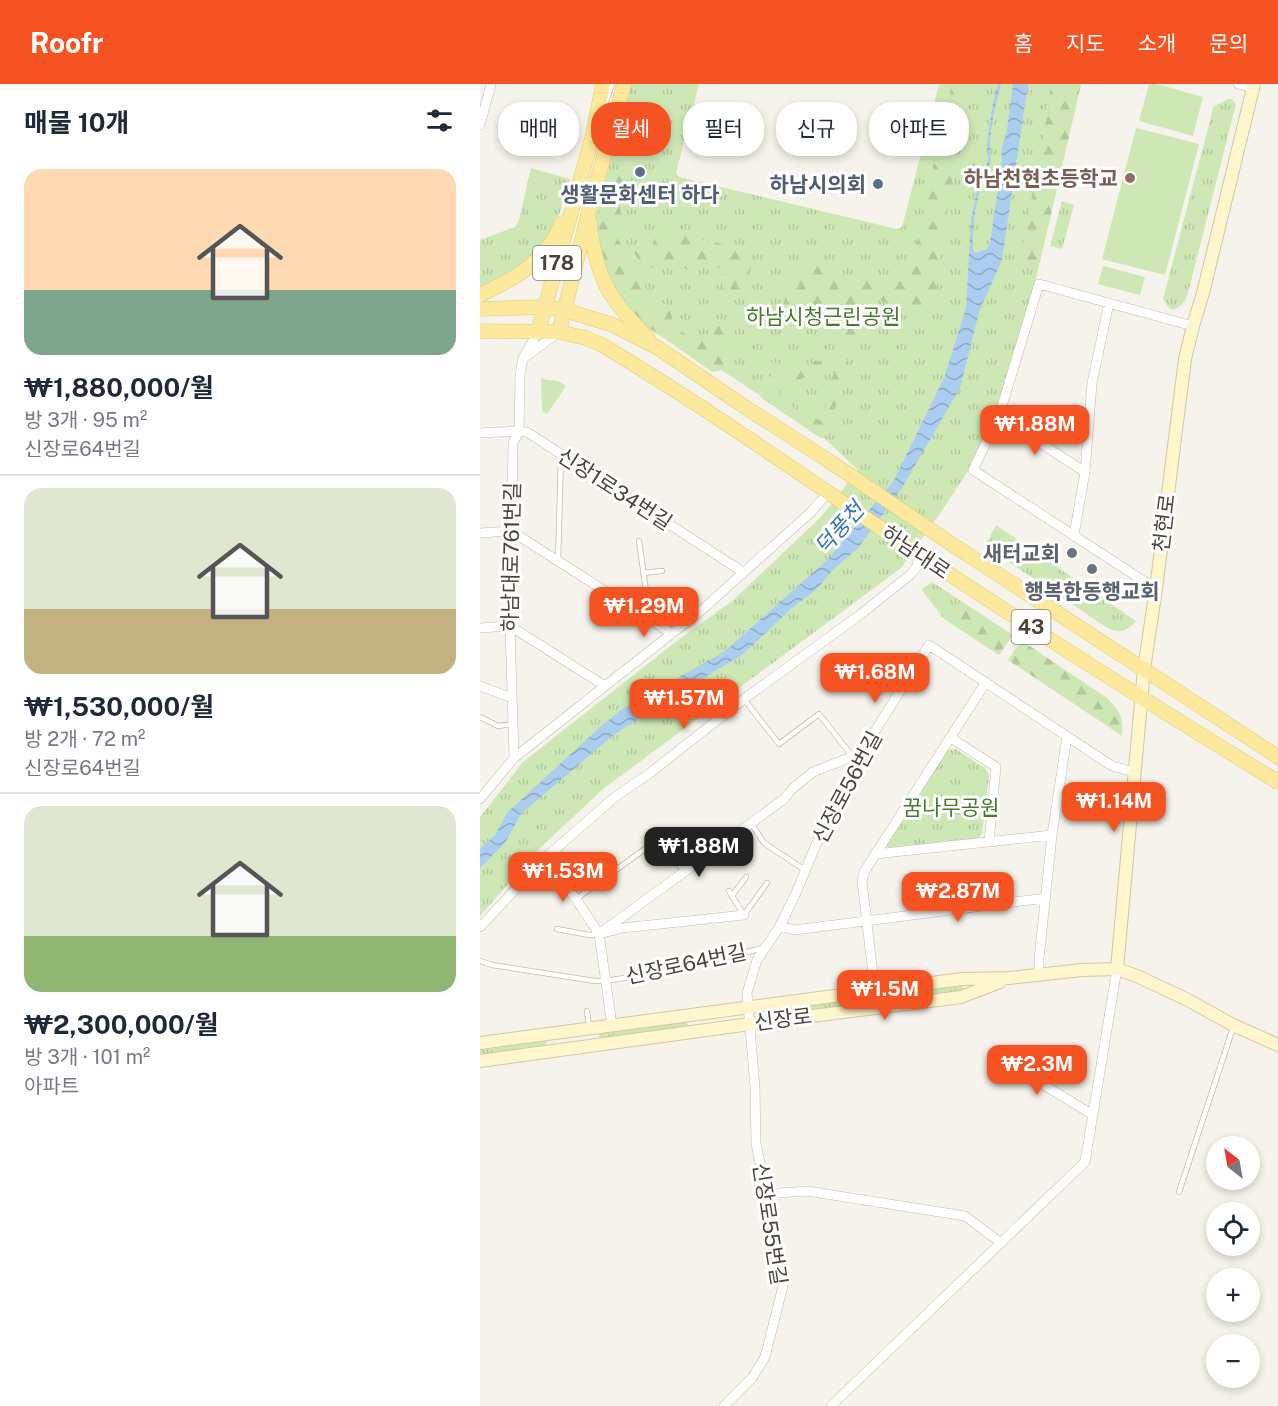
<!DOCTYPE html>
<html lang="ko">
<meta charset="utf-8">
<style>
:root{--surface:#fff;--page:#f2f2f3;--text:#1f2937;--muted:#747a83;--line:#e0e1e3;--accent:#f65322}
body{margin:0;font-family:"Public Sans","Noto Sans KR",sans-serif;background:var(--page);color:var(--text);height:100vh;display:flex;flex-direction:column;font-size:22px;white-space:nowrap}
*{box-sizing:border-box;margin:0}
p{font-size:20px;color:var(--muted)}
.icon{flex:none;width:33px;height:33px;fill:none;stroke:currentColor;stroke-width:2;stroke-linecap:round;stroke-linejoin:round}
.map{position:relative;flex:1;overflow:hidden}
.sheet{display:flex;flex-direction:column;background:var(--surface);width:480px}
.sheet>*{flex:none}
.top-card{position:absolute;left:18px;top:18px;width:570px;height:54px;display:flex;gap:12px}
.needle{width:39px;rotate:329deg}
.fabs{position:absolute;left:726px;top:1052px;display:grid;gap:12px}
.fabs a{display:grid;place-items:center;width:54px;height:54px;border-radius:50%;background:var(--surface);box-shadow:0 3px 9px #0003;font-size:30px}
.price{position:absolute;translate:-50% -51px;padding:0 14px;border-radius:12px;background:var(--accent);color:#fff;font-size:20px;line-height:39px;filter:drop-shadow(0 2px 3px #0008)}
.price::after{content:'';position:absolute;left:50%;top:36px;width:18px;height:14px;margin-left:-9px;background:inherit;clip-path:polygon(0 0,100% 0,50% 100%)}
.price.on{background:#222;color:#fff}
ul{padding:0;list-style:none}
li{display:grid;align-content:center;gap:12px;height:318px;padding:0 24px}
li+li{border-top:2px solid var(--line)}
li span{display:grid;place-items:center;height:186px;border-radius:18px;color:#555}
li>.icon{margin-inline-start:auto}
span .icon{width:108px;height:108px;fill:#fffc;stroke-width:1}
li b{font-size:26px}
h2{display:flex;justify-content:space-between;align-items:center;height:72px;padding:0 24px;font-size:26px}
.pill{padding:0 21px;border-radius:24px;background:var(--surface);box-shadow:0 3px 9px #0003;font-size:21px;line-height:54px}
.pill.on{background:var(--accent);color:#fff}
header{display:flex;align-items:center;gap:36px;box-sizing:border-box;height:84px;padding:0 30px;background:var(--accent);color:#fff}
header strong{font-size:28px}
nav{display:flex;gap:33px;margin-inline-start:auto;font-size:21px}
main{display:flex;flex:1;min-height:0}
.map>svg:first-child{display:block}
.grass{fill:url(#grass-tufts)}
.forest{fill:url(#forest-firs)}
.garden{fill:#cde8b5}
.water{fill:url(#water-waves)}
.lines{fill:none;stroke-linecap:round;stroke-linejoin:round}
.lane-casing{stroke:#c1bcae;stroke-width:6}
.street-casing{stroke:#c1bcae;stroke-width:10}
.secondary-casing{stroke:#d4c99c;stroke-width:14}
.primary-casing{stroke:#e2c96c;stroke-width:15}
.lane{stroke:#fff;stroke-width:4.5}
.street{stroke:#fff;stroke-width:9}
.secondary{stroke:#fef6cd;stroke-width:12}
.primary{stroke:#fce99d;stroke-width:14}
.service-dot{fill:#5c6f8a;stroke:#fff;stroke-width:2}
.education-dot{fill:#8d6e63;stroke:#fff;stroke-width:2}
.worship-dot{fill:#6b7280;stroke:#fff;stroke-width:2}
.labels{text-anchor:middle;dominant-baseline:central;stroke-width:6;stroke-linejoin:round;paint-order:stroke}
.shield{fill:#fff;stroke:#807c74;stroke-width:1.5}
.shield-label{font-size:20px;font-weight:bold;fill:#4a4439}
.education-label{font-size:21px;font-weight:bold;fill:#785e54;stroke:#fff;text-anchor:end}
.service-label{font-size:21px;font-weight:bold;fill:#4e5e75;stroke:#fff;text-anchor:end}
.park-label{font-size:21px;fill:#447c2c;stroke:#fff}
.street-label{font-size:21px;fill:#4a4439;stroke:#fff}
.worship-label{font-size:21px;font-weight:bold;fill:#5b616d;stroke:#fff;text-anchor:end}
.water-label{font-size:22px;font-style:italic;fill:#3273b5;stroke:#fff}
</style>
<header>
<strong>Roofr</strong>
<nav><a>홈</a><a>지도</a><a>소개</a><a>문의</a></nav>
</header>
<main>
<section class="sheet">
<h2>매물 10개<svg class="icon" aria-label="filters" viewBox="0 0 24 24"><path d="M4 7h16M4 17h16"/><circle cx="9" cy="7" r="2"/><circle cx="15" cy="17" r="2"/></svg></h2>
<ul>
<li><span style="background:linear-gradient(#ffd9b3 65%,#7fa58c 0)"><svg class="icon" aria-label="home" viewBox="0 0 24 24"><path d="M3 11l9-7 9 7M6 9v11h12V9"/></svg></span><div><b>₩1,880,000/월</b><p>방 3개 · 95 m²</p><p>신장로64번길</p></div></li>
<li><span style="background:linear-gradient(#dfe7d0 65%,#c2b280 0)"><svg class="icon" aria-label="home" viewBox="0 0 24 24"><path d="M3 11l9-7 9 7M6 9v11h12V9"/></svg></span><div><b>₩1,530,000/월</b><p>방 2개 · 72 m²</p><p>신장로64번길</p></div></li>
<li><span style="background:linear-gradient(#dfe7d0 70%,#8fb573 0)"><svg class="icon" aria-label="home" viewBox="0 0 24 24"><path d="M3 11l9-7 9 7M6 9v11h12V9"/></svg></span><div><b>₩2,300,000/월</b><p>방 3개 · 101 m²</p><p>아파트</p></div></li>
</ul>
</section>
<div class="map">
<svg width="798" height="1322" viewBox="0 0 798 1322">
<defs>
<pattern id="grass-tufts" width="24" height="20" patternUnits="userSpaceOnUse" patternTransform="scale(1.5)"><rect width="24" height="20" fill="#cde8b5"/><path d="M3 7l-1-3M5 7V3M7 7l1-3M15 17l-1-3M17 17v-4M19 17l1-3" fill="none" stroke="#b2c89c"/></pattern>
<pattern id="forest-firs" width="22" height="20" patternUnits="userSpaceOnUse" patternTransform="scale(1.5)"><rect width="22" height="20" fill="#cde8b5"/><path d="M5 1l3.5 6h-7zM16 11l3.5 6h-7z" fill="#b2c89c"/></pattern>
<pattern id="water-waves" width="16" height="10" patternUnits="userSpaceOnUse" patternTransform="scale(1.5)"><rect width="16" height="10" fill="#aacdf0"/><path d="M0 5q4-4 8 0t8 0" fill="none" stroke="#8ca8c3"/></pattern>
</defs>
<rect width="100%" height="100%" fill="#f5f3eb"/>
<path class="grass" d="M151 0H219L196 89 199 93 417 145 422 143 459 0H601L554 203 515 333 490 384 459 431 421 484 123 705 57 767 0 832V733L43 678 193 560 252 517 341 433 378 386 345 355 246 289 155 237 134 210 113 142Z
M748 15H752L756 20 708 209C705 218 702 222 693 226L689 224 683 215 731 33 733 23Z
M51 84 90 95C79 134 72 160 38 186 27 194 12 199 0 205V156L35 143 39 136Z
M582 117 594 121 582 165 570 162Z
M516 441 656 537C645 549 640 550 626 543L505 462Z
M452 498 481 517 464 535 461 532V531L444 509 442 505Z
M476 665 505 684 509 691 502 750 496 756 411 767 406 760 468 666Z
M477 901 483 902V905L477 907 285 933 284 932 285 930 304 925Z
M206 937 208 941 206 942 121 954 119 953 120 949Z
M66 956 67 957 66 962 0 971V965Z"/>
<path class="forest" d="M472 0H486L455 212 442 228 390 214 387 216 375 258 368 262 342 254 344 243 302 233 301 231 313 180 316 176 319 175 343 182V186L411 201 413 195 428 199Z
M571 0H601L558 186 544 183 540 176 569 21Z
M130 87 136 88 149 98V110C138 121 138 125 145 137L137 149 138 155 168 208C161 221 175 228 184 220L191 222C191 228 191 236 195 241 201 252 222 258 233 249 236 247 238 240 240 237L255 241 244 283 239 287 232 288 157 235 137 208 127 188 119 162 116 140Z
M180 145 258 164 270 170 273 175 263 217 245 206 244 201 238 198V192L246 188 233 180 221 176 220 183 212 188 196 180 164 185 150 162 171 167 176 148Z
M345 269 367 275 368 278 348 351 340 354 283 315 284 305 290 298H295C303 318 318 332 340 336L346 327V316L350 306V297L354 290 349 283 321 295 309 297 301 294 296 295 289 292 291 278C301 279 309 285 319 287L323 281 330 282 334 277H340Z
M481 517 533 551 519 571 464 535Z
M541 556 627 614C640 628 644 632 642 652L528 576Z"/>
<path class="garden" d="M669 0H677L723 13 713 52 659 37Z
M656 44 719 60 685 191 622 175Z
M623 182 665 193 660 211 618 200Z
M61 295 78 297 86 302 67 330 62 327Z"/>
<path class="water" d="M518 0H521C516 19 511 39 510 59 510 66 511 72 510 78 509 86 504 92 502 99 496 117 490 150 494 168L497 169 503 166H506L510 159 522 77C521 68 521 60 526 53L533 0H548L522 176 499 228 480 304 422 404 378 464 353 486 337 505 312 524 262 571 174 624 131 653 41 730 25 759 0 784V765L15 751 27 729 121 642 141 626 244 568 346 477 413 398 464 294 486 224 491 136 499 96 504 90 508 77 507 60 512 24Z"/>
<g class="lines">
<defs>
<path id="lane" d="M125 20 132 0
M159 457 170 535
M78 477 81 372
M163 489 182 487
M167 516 194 512
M264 615 299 660 339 630 369 668 374 672
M0 633 18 642 33 640
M271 739 284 759 325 786
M249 807 264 831 287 799
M252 812 266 793
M96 815 180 754 204 788
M77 845 109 851 119 850
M0 877 12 881 115 897H125L200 885 283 864
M107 927 109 942
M699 1108 753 944"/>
<path id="street" d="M758 0 773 4
M0 41 11 0
M45 273 79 248
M519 332 605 388
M0 349 39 347 47 348 263 488
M0 449 31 447 191 549
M594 451 605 388 612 299 629 219
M676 505 493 386 519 332 559 200 713 242
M0 544 30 542 125 602
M0 602 32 614
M471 654 516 683 509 758
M34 674 30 542 33 359 39 347 40 291 43 274 58 248
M0 715 34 674 224 524 331 428 348 409
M395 770 572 751
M64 775 96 815 119 850 143 844 264 831
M300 842 315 846 566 814
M0 843 64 775 135 713 170 689 264 615 381 530 430 491 436 484 440 470
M559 890V875L572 751 587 652
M395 906 382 798 384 788 506 598
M132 942 119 850 304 715 312 705 333 688 374 672 378 674
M524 969 531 981 613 1031
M286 1110 327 1107 485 1132 521 1159
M244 1322 272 1294 285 1273 303 1202 298 1163 276 1060 275 1003 267 909 277 876 300 842 316 809 340 751 378 674 449 561 632 682 654 688
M351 1322 605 1078 637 885"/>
<path id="secondary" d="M637 885 664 585 676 505 705 275 713 242 723 209 774 0
M0 959 482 895 529 894 602 886 637 885 657 892 708 916 753 941 798 961
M0 977 270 940 481 913 520 898"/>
<path id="primary" d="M110 138V143C118 198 130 216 168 254
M0 211C23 200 48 188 64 168 72 160 77 149 82 139
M0 225 64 223 84 226 133 241 178 264 265 323 352 379 470 459 798 673
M0 247 79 248 106 254 122 261C229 325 330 397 433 466 553 546 675 623 798 698
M58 248 112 54 123 0
M79 248 112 115 144 0"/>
</defs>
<use href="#lane" class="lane-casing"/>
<use href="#street" class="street-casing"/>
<use href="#secondary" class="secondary-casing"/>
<use href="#primary" class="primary-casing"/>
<use href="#lane" class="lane"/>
<use href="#street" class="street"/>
<use href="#secondary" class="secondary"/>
<use href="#primary" class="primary"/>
</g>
<g class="service-dot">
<circle cx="160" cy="88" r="6"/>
<circle cx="398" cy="100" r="6"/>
</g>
<circle class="education-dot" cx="650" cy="94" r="6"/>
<g class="worship-dot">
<circle cx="592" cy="469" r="6"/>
<circle cx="612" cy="485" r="6"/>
</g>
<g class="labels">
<g class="shield">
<rect x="53" y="162" width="48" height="34" rx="4.5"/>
<rect x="531.5" y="526" width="39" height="34" rx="4.5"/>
</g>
<g class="shield-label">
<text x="77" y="179">178</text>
<text x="551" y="543">43</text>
</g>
<g class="education-label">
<text x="638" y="94">하남천현초등학교</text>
</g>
<g class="service-label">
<text x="386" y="100">하남시의회</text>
<text x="160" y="110" text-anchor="middle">생활문화센터 하다</text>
</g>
<g class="park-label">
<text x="343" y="232">하남시청근린공원</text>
<text x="471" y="723">꿈나무공원</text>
</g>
<g class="street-label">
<text transform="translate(135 405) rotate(33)">신장1로34번길</text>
<text transform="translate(684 439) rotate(-83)">천현로</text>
<text transform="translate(436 468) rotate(34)">하남대로</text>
<text transform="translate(31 473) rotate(-89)">하남대로761번길</text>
<text transform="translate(367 703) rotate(-62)">신장로56번길</text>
<text transform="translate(206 880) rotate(-12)">신장로64번길</text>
<text transform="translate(303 935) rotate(-7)">신장로</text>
<text transform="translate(290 1140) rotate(81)">신장로55번길</text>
</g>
<g class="worship-label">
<text x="580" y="469">새터교회</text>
<text x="612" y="507" text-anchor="middle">행복한동행교회</text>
</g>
<g class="water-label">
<text transform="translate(359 444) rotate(-48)">덕풍천</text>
</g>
</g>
</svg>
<div class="fabs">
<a><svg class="needle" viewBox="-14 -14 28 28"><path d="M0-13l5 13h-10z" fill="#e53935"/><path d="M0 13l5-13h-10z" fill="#747a83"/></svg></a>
<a><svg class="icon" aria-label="locate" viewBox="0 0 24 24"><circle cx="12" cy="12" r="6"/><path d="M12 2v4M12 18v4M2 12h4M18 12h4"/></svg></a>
<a>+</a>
<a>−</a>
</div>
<b class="price" style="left:555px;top:372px">₩1.88M</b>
<b class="price" style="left:164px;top:554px">₩1.29M</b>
<b class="price" style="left:395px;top:620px">₩1.68M</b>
<b class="price" style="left:204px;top:646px">₩1.57M</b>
<b class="price" style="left:634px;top:749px">₩1.14M</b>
<b class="price on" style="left:219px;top:794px">₩1.88M</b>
<b class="price" style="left:83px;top:819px">₩1.53M</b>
<b class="price" style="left:478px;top:839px">₩2.87M</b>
<b class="price" style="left:405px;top:937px">₩1.5M</b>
<b class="price" style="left:557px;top:1012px">₩2.3M</b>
<div class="top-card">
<a class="pill">매매</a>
<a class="pill on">월세</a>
<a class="pill">필터</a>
<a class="pill">신규</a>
<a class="pill">아파트</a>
</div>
</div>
</main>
